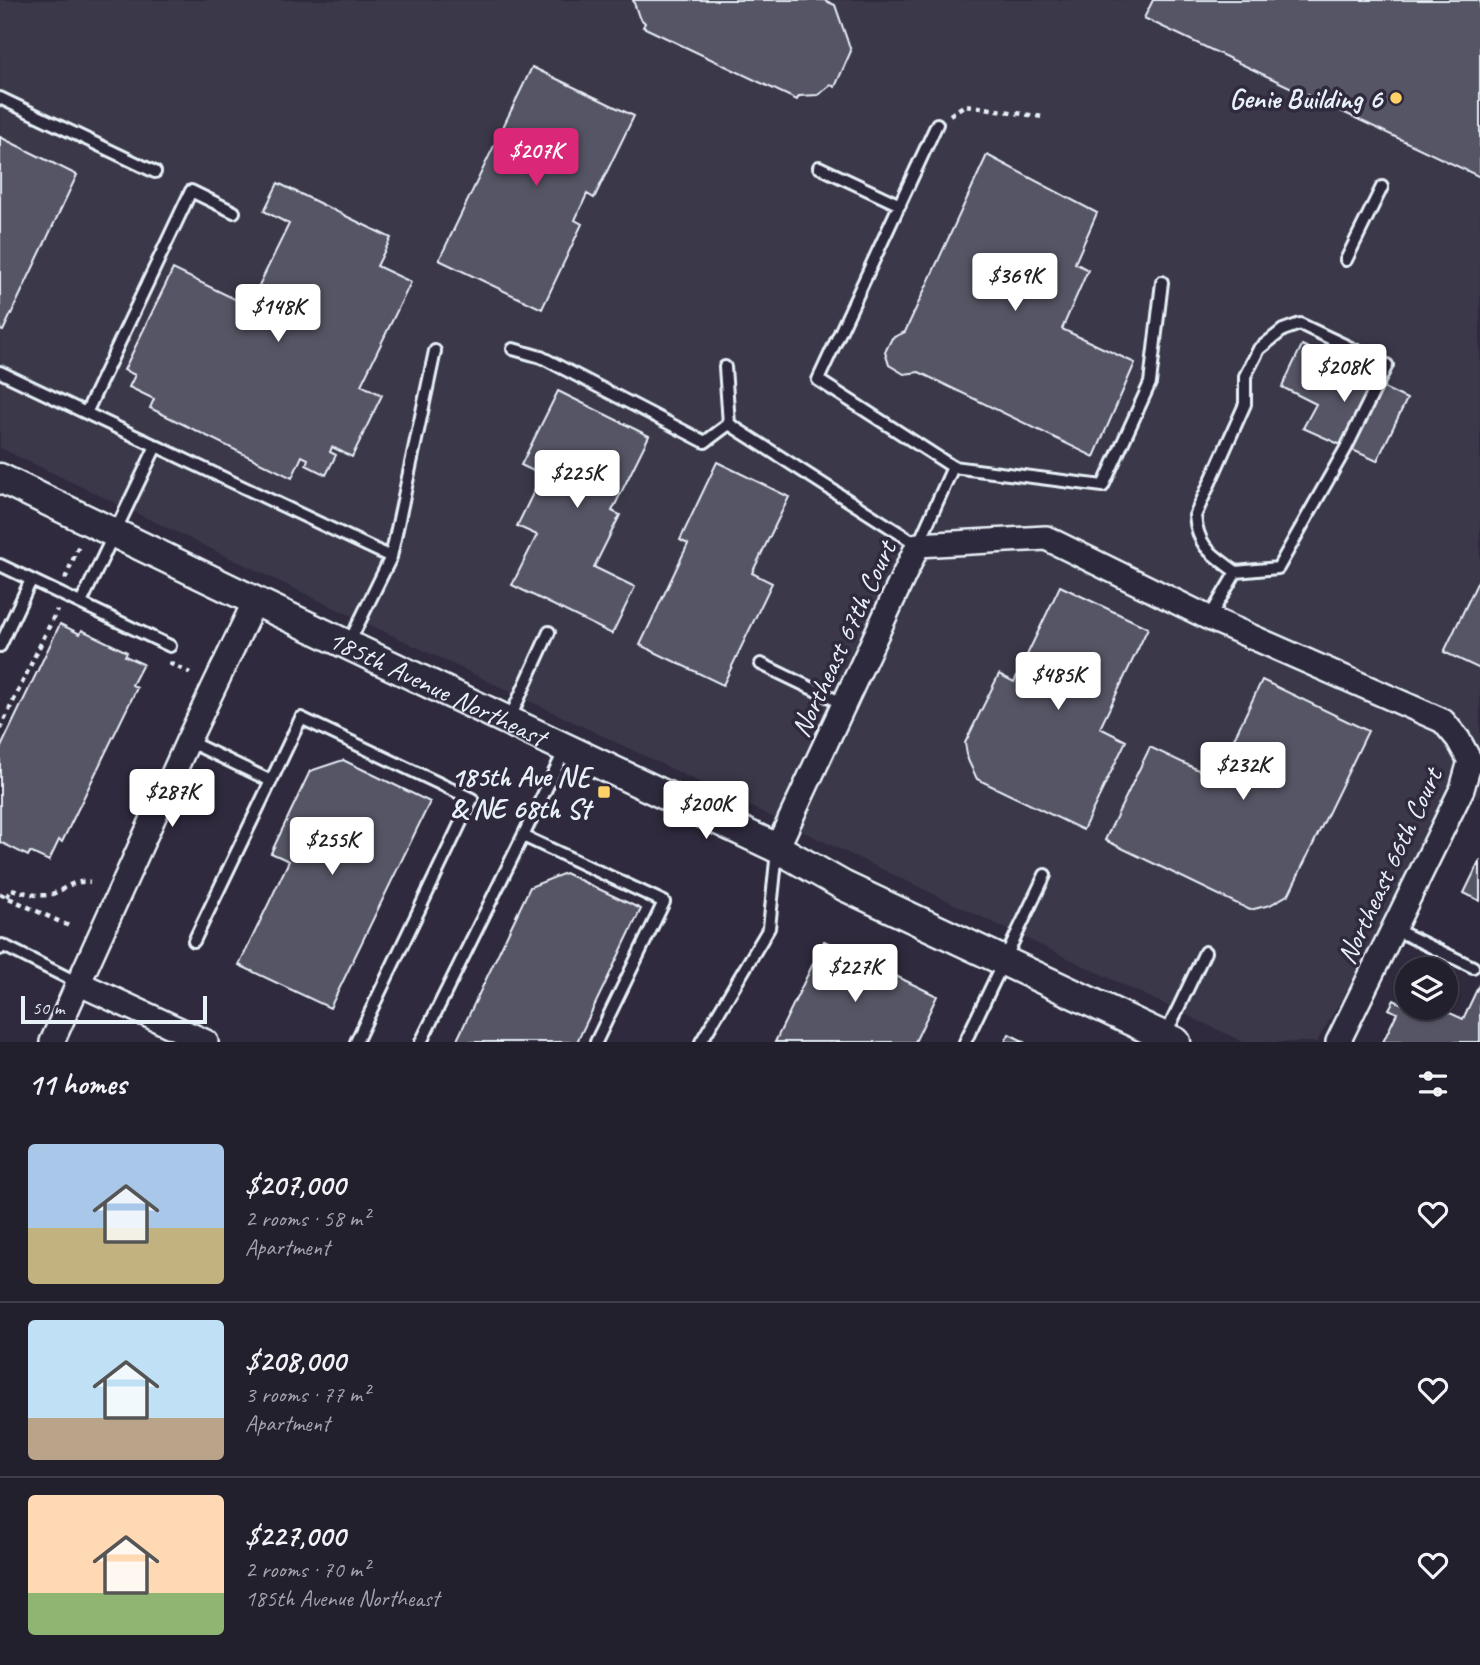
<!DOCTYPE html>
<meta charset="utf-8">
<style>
:root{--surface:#23202e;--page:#2f2d3a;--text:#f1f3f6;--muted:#a3a3aa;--line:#403e4a;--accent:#db2777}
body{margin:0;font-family:Caveat,sans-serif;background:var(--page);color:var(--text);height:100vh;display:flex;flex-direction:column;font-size:26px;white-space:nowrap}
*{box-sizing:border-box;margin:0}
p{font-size:23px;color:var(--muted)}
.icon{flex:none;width:38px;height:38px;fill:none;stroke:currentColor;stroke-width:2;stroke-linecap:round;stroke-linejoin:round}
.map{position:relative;height:1042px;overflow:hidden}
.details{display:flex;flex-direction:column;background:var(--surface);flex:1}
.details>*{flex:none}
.controls{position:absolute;left:1395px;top:957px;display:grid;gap:14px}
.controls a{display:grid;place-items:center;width:63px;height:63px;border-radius:50%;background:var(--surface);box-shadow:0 2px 5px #0004,0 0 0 2px var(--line);font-size:35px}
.scale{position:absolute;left:21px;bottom:18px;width:186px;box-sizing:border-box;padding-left:7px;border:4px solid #e8f1f8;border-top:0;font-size:19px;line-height:24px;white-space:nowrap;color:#e8f1f8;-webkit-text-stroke:5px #2f2a3d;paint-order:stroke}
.price{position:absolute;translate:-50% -60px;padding:0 16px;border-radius:7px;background:#fff;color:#222;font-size:23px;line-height:46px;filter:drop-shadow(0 2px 4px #0008)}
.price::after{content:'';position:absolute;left:50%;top:42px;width:21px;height:16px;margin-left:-10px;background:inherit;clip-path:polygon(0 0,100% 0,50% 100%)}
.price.active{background:var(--accent);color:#fff}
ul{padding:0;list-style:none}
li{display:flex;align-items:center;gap:21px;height:175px;padding:0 28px}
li+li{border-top:2px solid var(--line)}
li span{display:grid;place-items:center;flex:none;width:196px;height:140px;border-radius:7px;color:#555}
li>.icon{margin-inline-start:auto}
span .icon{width:84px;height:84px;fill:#fffc;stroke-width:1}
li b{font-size:30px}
h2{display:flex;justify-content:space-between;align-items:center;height:84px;padding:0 28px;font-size:30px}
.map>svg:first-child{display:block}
.built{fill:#3b3749}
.building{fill:#575565;stroke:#e8f1f8;stroke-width:2}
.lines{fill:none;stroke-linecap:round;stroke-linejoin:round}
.service-casing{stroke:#e8f1f8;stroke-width:16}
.minor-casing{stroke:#e8f1f8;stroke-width:28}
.tertiary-casing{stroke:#e8f1f8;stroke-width:33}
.path{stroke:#e8f1f8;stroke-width:4.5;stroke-dasharray:5 5;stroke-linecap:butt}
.service{stroke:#2f2a3d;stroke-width:10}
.minor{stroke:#2f2a3d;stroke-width:23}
.tertiary{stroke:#2f2a3d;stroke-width:28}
.poi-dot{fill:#ffd166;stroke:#2f2a3d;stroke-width:2.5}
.labels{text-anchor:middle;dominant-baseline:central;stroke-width:7;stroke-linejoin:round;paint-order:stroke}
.poi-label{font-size:28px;font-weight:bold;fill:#e8f1f8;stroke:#2f2a3d;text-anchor:end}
.street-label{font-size:28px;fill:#e8f1f8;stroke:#2f2a3d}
</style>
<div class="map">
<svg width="1480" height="1042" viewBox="0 0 1480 1042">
<rect width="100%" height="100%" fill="#2f2a3d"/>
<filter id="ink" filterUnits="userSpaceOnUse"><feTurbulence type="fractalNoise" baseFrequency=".0143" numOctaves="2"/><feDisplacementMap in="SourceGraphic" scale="14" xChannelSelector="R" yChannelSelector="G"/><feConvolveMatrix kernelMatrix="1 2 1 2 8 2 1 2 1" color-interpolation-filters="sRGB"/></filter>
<g filter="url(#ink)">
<path class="built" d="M0 0H1480V798L1462 790 1317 1042H1243L0 448Z"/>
<path class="building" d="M633 0H824L835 5 851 51 835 87 831 85 818 95 799 96 797 100 643 27 645 23 639 17Z
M1153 0H1480V177L1144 18Z
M532 67 634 116 594 198 587 194 575 220 582 224 542 309 439 260Z
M0 137 77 175 3 331 0 330Z
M987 155 1097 213 1075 263 1088 270 1062 329 1135 363 1094 457 919 372 904 374 889 365 885 352 892 338 905 332Z
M278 183 391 238 377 266 411 282 361 385 382 395 352 457 332 447 330 452 336 455 326 475 306 465 308 459 302 456 292 478 150 408 154 399 129 387 135 375 124 370 173 269 249 306 289 224 264 211Z
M1302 345 1337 361 1335 365 1407 399 1377 461 1303 428 1316 404 1282 387Z
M558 391 649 436 612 511 620 515 594 567 635 587 612 634 512 585 537 535 517 526 542 475 521 465Z
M717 462 789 497 752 573 772 583 723 685 640 645 688 544 680 540Z
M1480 577V669L1444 652Z
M1060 586 1148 628 1100 728 1126 741 1083 830 977 779 968 760 965 743 999 674 1014 682Z
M60 624 80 634 82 630 127 652 125 656 143 664 132 685 137 688 62 842 59 840 49 861 30 852 28 856 0 842V749Z
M1262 680 1368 731 1289 894 1270 905 1250 910 1105 840 1150 747 1215 778Z
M343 760 430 802 330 1008 239 965 289 861 271 853 310 771Z
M1480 860V901L1464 893Z
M565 873 641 909 577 1042H456L530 887Z
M824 941 937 996 915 1042H775Z
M1480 983V1042H1383L1397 1013 1389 1009 1394 1000 1402 1004 1407 993V1008H1439L1463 1019Z
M1009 1034 1025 1042H1005Z"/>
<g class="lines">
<defs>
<path id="service" d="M0 98 155 172
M937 124 818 380 953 467 1103 486 1150 383 1162 282
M819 167 900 205
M1346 260 1382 187
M1300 324 1387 365 1346 448 1278 568 1236 572C1212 554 1198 548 1195 516L1245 404V376L1259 349 1283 330Z
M513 349 541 357 705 442 729 424
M725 367 729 424
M0 372 86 413
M729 424 918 545 953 467
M156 446 391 557 348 645
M391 557 435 351
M0 565 170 646
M81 603 156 446 86 413 191 191 234 212
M1209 618 1236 572
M0 646 31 580
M761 664 844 704
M509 720 549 632
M188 741 271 781 194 941
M271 781 301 718 472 799 356 1042
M523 836 565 750
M1394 929 1473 967
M0 949 2 945 78 983
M1166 1034 1205 952
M421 1042 523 836 664 902 596 1042
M701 1042 769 928 777 851
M965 1042 1045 875"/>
<path id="minor" d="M777 848 918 545 1046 538 1209 618 1443 721 1458 739 1470 761 1462 789 1338 1042
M78 983 206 1042
M52 1042 188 741 255 601"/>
<g id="tertiary">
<path id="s1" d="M0 478 255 601 777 848 844 886 1176 1042"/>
</g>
</defs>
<use href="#service" class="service-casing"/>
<use href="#minor" class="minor-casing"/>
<use href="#tertiary" class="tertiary-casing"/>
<path class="path" d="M950 115 965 105 1043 117
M65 579 79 545
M169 663 190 673
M0 729 57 610
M0 894 69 926
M7 897 11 889C24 892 39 898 52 894 68 888 71 880 90 882"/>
<use href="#service" class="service"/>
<use href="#minor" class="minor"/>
<use href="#tertiary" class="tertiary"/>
</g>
</g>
<g class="poi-dot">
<circle cx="1396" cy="98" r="7"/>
<rect x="597" y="785" width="14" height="14" rx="3.5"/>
</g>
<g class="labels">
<g class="poi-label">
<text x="1382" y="98">Genie Building 6</text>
<text x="590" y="776">185th Ave NE<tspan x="590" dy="32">&amp; NE 68th St</tspan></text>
</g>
<g class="street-label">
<text transform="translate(843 639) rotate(-65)">Northeast 67th Court</text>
<text stroke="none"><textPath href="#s1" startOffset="485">185th Avenue Northeast</textPath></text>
<text transform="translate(1389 866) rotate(-65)">Northeast 66th Court</text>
</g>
</g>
</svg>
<div class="controls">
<a><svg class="icon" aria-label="layers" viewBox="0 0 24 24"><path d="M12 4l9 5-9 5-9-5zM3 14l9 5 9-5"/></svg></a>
</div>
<div class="scale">50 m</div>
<b class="price active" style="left:536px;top:188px">$207K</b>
<b class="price" style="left:1015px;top:313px">$369K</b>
<b class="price" style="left:278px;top:344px">$148K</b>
<b class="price" style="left:1344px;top:404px">$208K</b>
<b class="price" style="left:577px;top:510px">$225K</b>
<b class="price" style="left:1058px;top:712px">$485K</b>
<b class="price" style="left:1243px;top:802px">$232K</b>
<b class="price" style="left:172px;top:829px">$287K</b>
<b class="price" style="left:706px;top:841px">$200K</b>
<b class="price" style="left:332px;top:877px">$255K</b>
<b class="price" style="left:855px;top:1004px">$227K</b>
</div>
<section class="details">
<h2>11 homes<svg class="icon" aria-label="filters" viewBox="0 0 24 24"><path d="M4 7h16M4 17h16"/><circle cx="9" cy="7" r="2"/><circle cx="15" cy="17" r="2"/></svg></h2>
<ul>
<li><span style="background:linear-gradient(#a9c7e8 60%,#c2b280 0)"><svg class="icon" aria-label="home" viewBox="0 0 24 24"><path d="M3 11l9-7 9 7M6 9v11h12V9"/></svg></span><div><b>$207,000</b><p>2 rooms · 58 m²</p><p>Apartment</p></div><svg class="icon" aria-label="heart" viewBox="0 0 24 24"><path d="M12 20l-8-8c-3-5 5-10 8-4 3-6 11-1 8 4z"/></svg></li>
<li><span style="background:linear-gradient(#bfe0f5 70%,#b9a48a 0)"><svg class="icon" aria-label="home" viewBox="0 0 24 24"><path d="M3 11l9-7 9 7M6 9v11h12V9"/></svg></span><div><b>$208,000</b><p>3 rooms · 77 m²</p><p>Apartment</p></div><svg class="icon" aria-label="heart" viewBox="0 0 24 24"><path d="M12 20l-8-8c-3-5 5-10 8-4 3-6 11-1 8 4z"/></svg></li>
<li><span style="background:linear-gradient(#ffd9b3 70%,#8fb573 0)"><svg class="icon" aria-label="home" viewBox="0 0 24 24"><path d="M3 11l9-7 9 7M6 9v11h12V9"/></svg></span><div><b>$227,000</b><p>2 rooms · 70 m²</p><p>185th Avenue Northeast</p></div><svg class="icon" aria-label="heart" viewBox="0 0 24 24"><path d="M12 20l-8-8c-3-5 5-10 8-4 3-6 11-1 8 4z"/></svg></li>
</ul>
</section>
